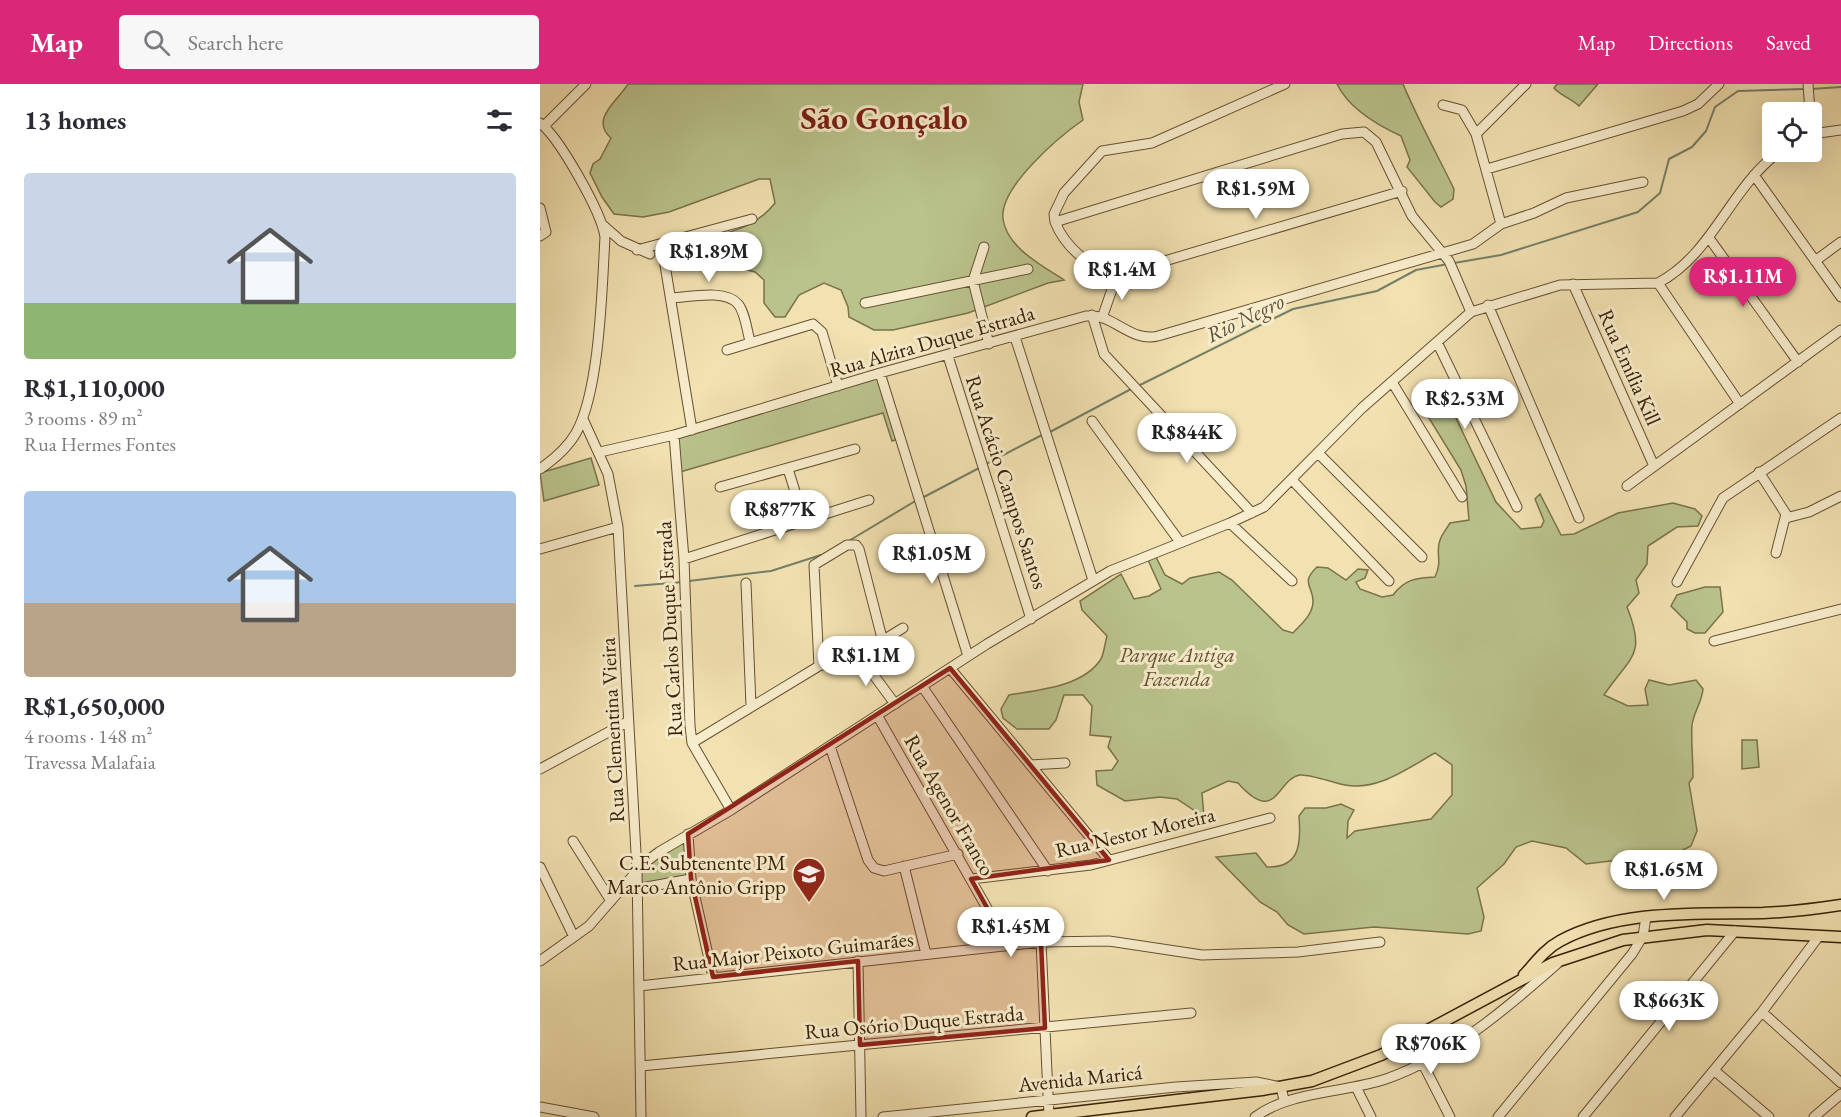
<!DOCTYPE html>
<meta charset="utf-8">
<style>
:root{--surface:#fff;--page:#f7f7f7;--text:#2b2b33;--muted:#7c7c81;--accent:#db2777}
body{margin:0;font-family:"EB Garamond",serif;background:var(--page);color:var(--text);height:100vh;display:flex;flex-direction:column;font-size:22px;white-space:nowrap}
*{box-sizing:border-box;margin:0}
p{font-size:20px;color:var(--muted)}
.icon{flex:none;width:33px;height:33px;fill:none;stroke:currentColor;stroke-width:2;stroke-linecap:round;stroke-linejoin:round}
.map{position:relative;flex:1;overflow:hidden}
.drawer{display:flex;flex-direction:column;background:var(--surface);width:540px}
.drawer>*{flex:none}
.fabs{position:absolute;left:1222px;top:18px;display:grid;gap:12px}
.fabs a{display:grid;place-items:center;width:60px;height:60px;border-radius:6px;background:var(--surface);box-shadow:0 6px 24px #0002;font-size:30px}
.price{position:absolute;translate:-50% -51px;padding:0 14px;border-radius:21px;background:#fff;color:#222;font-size:20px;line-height:39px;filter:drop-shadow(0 2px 3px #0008)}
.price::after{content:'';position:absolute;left:50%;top:36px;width:18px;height:14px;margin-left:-9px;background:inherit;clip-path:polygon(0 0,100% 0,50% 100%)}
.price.active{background:var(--accent);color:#fff}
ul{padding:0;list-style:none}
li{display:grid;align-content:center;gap:12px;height:318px;padding:0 24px}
li span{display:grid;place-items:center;height:186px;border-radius:6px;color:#555}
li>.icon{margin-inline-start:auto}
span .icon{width:108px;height:108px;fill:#fffc;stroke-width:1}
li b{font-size:26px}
h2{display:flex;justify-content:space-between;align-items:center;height:72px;padding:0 24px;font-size:26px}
header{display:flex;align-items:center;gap:36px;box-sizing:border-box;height:84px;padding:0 30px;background:var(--accent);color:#fff}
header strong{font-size:28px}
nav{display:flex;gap:33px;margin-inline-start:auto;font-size:21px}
.search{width:420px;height:54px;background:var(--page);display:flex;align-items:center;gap:15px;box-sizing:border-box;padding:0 21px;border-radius:6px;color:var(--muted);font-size:22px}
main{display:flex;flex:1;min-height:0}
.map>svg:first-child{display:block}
.green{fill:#bac38c;stroke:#7a724a;stroke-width:1.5}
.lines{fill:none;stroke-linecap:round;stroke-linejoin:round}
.stream{stroke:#747f67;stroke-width:2}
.minor-casing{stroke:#675032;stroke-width:11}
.major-casing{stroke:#392008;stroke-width:13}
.minor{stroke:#f7eccc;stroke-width:9}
.major{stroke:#f2e1b1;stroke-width:10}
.marked{fill:#8f2418;fill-opacity:0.2;stroke:#8f2418;stroke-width:4.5;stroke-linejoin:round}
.labels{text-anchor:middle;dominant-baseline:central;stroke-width:6;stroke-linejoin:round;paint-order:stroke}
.street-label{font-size:21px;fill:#392008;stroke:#f7eccc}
.park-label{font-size:21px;font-style:italic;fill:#605130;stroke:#f7eccc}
.poi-label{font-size:21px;fill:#392008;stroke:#f7eccc;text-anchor:end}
.water-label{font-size:22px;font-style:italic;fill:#574f38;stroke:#f7eccc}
.town-label{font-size:33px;font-weight:bold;fill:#7a1f14;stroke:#f7eccc}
</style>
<header>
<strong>Map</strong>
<div class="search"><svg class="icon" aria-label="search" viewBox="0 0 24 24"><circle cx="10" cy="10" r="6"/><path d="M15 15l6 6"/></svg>Search here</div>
<nav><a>Map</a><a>Directions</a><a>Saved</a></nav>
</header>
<main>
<section class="drawer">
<h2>13 homes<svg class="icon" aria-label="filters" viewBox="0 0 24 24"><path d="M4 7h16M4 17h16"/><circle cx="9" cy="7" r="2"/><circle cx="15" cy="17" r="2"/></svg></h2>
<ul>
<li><span style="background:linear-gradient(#c9d6e8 70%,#8fb573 0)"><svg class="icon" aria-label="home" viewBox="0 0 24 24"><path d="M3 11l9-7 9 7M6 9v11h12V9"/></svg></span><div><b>R$1,110,000</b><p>3 rooms · 89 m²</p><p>Rua Hermes Fontes</p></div></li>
<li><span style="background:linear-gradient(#a9c7e8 60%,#b9a48a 0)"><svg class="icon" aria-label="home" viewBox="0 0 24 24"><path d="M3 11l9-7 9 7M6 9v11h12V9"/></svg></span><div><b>R$1,650,000</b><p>4 rooms · 148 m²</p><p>Travessa Malafaia</p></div></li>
</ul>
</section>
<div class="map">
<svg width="1301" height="1033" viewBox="0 0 1301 1033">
<rect width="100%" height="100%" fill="#f2e1b1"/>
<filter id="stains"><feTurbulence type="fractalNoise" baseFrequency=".00333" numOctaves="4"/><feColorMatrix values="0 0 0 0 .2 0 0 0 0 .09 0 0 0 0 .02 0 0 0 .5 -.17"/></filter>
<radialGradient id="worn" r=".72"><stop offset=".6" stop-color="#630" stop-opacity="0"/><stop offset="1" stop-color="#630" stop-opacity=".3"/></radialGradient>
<path class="green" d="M88 0H543L539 18 543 36C520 52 459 103 463 135 467 164 503 182 524 196L508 199 428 229 353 246H334L309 233 308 223 301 206 284 199 259 211 245 233H235L224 219V196L215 188 162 174 148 160C180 149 213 148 235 119L230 95H219L129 128 103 133 74 130 62 113 50 89 53 80 60 75 71 54C49 35 79 16 88 0Z
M797 0H863C878 36 897 70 914 105L913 115 901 123 895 118 867 83 870 76 861 52C837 41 809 25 797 0Z
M1017 0H1058L1039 22C1031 14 1021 12 1014 4Z
M339 292 359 355 352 357 343 329 140 388 137 354Z
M895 316 915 332 956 418 981 445 1001 443 1004 437 995 415 1000 410 1021 451 1034 450 1078 429 1133 419 1155 425 1162 432 1158 442 1137 443 1108 462 1107 480 1096 496 1099 509 1087 523C1107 573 1090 572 1064 611L1088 622 1108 621 1105 605 1109 596 1129 601 1156 596 1163 605C1162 618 1154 627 1152 641 1151 658 1153 676 1153 693L1149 699 1157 747 1151 762 1137 769 1046 780 1026 764 992 757 976 763 964 780 937 804 944 833 941 847 928 850 834 843 764 850 748 841 737 828 720 818 676 773 716 769 727 783C761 784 761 758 759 732L765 724H786L801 720 814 726 808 737 807 754 815 747 891 735 912 711V681L895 669C866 685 838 707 805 701 794 699 770 690 760 691 737 694 737 743 698 699L688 697 662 709 664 733 637 715 620 713 585 717 557 701 556 687 572 686 578 677 568 663 571 653 550 651 552 622 543 611H524L516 636 509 645H477L463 634 461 625 469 611C498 606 543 603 561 575 564 569 565 559 567 552L542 526 540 517 581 490 594 515 609 512 621 505 608 476 616 473 625 491 642 500 650 494 679 488 692 496 743 546 753 549C761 540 773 531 773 517 773 502 760 499 777 483L788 484 806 496 818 485 828 486 825 494 816 498 820 505 842 513 853 511C865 495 876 494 895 493 903 476 895 469 900 456 902 450 907 444 910 439L929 436 926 402 921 386 884 326 888 318Z
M51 374 59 401 4 417 0 389Z
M1165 503H1180L1183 528 1165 549H1155L1147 545V538L1131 522 1137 511Z
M1202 656H1217L1219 683 1202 685Z
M148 750 151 794 97 806 101 782Z"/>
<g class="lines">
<path class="stream" d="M1271 5 1301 3
M914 179 961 171 1098 128 1120 109 1129 75 1152 63 1166 47 1175 23 1198 7 1265 5
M598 302 753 225 837 207 876 186 908 180
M508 349 593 304
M446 380 502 351
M382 414 441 383
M307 458 377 416
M149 497 231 487 281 471
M95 502 143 498"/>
<defs>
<path id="minor" d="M1268 0 1270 28
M903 21 922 26 936 50 961 140
M0 39C19 53 62 129 65 153 62 204 60 306 36 349 28 363 13 376 0 385
M4 42 46 0
M936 50 986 0
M1272 50 1301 46
M947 85 1143 27 1158 20 1179 0
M1214 91 1301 213
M0 124 6 148 0 152
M515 138 802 50 824 48 836 58 872 132 909 177 931 228
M63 141 81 157 110 170
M1169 154 1258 278
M444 163 433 197 449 260
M97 166 212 135
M1275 177 1301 158
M125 181 152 346
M577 191C550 183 526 165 515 138L514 130 524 109 562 67 612 59 745 0
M577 191 862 107
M1118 199 1200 320
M1033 200 1114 382
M132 214C150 213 185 205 198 220 205 228 207 247 210 257
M325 219 488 185
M948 221 1039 434
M552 231 564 270 712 429
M562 234 577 191
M475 253 553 496
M897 258 977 423
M187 266 273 240 282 248 298 302
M408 272 491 535
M340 289 428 572
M852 298 922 413
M43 335 68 390 78 443 97 787 101 1033
M552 337 640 458
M134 351 144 475 150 642 152 659 191 726
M60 368 134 351 340 289 546 232C572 228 590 259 618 252L933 160 961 140 994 129 1026 114 1103 98
M779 370 882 473
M248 385 264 436
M1219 388 1246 430 1236 469
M753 397 849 497
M1087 402 1301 246
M180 403 315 365
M1246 434 1269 428 1301 412
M690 439 752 497
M0 465 78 443
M144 475 329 416
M1137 498 1183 414 1301 334
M206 499 211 622
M1174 557 1301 525
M319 571 355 620
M279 582 274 481 307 461H316L319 465 342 554
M410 584 569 776
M382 602 508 787
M337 631 468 861
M152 659 279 582 319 571 363 544
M290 662 328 776 334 784 344 787 418 770
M490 681 525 679
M0 685 87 638
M148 750 151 795 173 893
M33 757 71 817
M364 782 386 870
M0 783 34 853
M431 795 551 781 730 734
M79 808 151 795
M501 858 509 1032
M0 877 49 842 103 780 119 768 191 726 447 560 570 487 690 439 724 423 822 324 931 228 1020 201 1118 199C1173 170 1190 104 1239 68
M318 877 321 1033
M99 902 501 858 569 857 662 871 758 868 840 858
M1222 928 1301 999
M883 980 910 1033
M101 982 651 929
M1175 987 1229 1033
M816 1003 831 1033
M0 1023 54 1033
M343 1033 636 1003 716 998 741 1003 744 1016
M715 1033C750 1007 804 1009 846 995 911 972 966 925 1017 880
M958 1033 1092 870 1103 852 1106 833
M1043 1033 1195 847
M1135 1033 1222 928 1279 852
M1274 1033 1301 1010"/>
<path id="major" d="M984 891C995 879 1005 865 1020 857 1079 825 1158 830 1223 829 1249 828 1275 825 1301 821
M492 1033 722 1006 772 997 841 971 1013 879 1083 856 1167 846 1301 853"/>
</defs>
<use href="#minor" class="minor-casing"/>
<use href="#major" class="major-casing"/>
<use href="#minor" class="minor"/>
<use href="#major" class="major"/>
</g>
<path class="marked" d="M410 584 569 776 431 795 468 861 501 858 505 944 320 961 318 877 173 893 151 795 148 750Z"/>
<defs>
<symbol id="school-pin" viewBox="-11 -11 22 30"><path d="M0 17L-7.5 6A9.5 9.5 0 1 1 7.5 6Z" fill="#8f2418" stroke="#f7eccc"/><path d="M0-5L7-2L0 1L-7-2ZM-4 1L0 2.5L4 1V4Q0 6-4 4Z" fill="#fff"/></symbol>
</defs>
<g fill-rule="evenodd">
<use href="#school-pin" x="250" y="771" width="38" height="52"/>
</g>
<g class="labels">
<g class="street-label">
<text transform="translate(392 257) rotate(-16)">Rua Alzira Duque Estrada</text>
<text transform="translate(1090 283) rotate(66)">Rua Emília Kill</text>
<text transform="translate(467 398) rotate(72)">Rua Acácio Campos Santos</text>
<text transform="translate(129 545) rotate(-93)">Rua Carlos Duque Estrada</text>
<text transform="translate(72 646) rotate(-93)">Rua Clementina Vieira</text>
<text transform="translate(410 721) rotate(60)">Rua Agenor Franco</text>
<text transform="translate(595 748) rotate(-13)">Rua Nestor Moreira</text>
<text transform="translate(253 867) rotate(-6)">Rua Major Peixoto Guimarães</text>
<text transform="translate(374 938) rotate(-5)">Rua Osório Duque Estrada</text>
<text transform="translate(540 994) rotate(-6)">Avenida Maricá</text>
</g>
<g class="park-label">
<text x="637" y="570">Parque Antiga<tspan x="637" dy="24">Fazenda</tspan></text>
</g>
<g class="poi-label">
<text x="246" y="778">C.E. Subtenente PM<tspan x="246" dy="24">Marco Antônio Gripp</tspan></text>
</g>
<g class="water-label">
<text transform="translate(705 234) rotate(-26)">Rio Negro</text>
</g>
<g class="town-label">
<text x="344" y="33">São Gonçalo</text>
</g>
</g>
<rect width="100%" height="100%" filter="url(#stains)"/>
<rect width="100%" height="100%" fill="url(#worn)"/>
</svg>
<div class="fabs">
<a><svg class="icon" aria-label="locate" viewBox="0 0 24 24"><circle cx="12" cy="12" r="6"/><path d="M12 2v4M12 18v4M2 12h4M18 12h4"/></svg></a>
</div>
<b class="price" style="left:716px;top:136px">R$1.59M</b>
<b class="price" style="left:169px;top:199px">R$1.89M</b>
<b class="price" style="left:582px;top:217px">R$1.4M</b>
<b class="price active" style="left:1203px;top:224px">R$1.11M</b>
<b class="price" style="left:925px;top:346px">R$2.53M</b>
<b class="price" style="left:647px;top:380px">R$844K</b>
<b class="price" style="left:240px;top:457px">R$877K</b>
<b class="price" style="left:392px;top:501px">R$1.05M</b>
<b class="price" style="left:326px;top:603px">R$1.1M</b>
<b class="price" style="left:1124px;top:817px">R$1.65M</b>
<b class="price" style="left:471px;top:874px">R$1.45M</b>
<b class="price" style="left:1129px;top:948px">R$663K</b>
<b class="price" style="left:891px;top:991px">R$706K</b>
</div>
</main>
